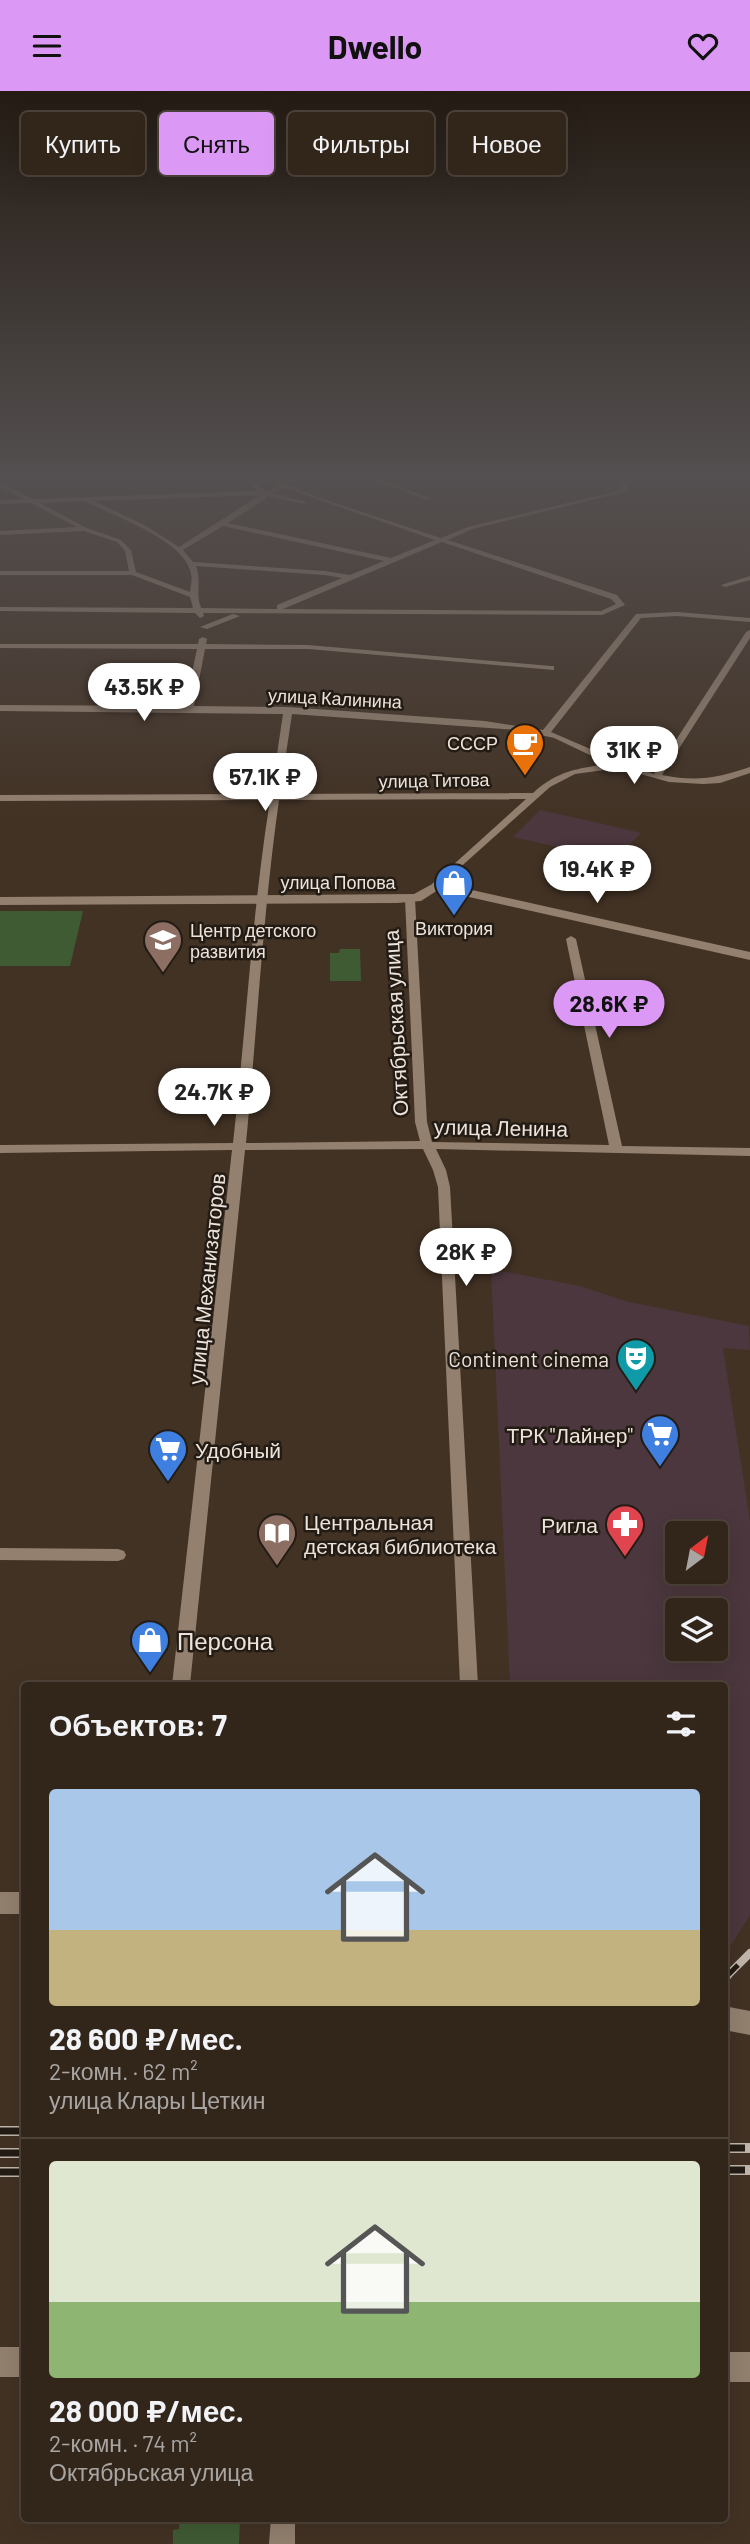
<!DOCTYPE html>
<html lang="ru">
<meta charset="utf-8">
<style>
:root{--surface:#32261b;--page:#3d3228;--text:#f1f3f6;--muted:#a8a5a3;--line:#4d433a;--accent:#db99f5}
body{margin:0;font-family:Barlow,sans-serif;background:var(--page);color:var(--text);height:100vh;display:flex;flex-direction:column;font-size:26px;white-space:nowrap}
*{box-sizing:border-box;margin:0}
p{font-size:23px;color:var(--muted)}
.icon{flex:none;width:38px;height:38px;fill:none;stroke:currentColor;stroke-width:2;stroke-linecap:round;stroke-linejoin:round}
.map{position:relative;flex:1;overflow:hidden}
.details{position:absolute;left:21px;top:1591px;width:707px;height:840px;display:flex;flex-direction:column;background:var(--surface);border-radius:7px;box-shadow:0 7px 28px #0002,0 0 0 2px var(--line)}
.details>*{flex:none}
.hud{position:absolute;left:21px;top:21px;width:709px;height:63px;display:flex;gap:14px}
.needle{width:46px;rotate:32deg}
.controls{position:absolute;left:665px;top:1430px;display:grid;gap:14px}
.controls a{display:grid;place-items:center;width:63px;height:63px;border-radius:7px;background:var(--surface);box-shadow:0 7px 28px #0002,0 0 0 2px var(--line);font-size:35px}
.price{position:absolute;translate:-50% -60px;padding:0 16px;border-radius:24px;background:#fff;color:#222;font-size:23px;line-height:46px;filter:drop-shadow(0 2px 4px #0008)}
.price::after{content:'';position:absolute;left:50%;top:42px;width:21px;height:16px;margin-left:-10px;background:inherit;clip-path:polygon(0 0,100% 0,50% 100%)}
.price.active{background:var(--accent);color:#111}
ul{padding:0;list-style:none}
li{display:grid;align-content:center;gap:14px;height:371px;padding:0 28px}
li+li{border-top:2px solid var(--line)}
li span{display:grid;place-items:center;height:217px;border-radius:7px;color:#555}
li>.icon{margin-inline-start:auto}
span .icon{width:126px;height:126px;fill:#fffc;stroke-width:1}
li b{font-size:30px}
h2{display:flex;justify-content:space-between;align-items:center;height:84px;padding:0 28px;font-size:30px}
.pill{padding:0 24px;border-radius:7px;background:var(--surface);box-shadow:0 7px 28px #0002,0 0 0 2px var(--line);font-size:24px;line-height:63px}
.pill.active{background:var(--accent);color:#111}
header{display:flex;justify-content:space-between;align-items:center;height:91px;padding:0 28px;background:var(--accent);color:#111;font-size:32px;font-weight:700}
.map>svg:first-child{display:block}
.commercial{fill:#4b373d;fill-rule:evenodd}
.green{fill:#3f5b34}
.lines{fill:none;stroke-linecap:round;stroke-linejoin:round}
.street{fill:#93806f;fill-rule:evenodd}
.secondary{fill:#93806f;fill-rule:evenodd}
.rail-far1-casing{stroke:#c1b6ac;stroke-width:8}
.rail-casing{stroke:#c1b6ac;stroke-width:10}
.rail-far1{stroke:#231c15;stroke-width:5;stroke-dasharray:17;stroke-linecap:butt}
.rail{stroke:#231c15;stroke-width:7;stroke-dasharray:21;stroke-linecap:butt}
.labels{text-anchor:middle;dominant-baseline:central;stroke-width:5;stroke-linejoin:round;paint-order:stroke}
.far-street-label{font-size:18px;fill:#ede3da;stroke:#231c15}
.far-poi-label{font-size:18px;fill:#ede3da;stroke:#231c15;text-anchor:end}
.street-label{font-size:21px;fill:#ede3da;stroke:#231c15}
.poi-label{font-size:21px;fill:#ede3da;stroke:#231c15;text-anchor:end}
.near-poi-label{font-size:24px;fill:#ede3da;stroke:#231c15;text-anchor:start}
</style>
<header><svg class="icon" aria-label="menu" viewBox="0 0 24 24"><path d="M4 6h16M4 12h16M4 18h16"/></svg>Dwello<svg class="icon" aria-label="heart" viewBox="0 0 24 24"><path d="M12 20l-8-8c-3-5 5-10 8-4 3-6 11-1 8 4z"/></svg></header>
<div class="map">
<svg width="750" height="2453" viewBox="0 0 750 2453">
<rect width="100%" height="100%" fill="#423224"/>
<path class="commercial" d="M540 719 577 727 641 742 615 769 513 746Z
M491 1178 580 1195 625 1210 749 1235 750 1259 723 1257 750 1430V1824L725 1864 724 1594H510ZM716 1442V1480H677V1442ZM716 1519V1558H677V1519Z"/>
<path class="green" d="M0 820H83L70 875H0Z
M340 858H360L361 890H330V862H339Z
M190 977H224L222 997 187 998Z
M180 2427H240L239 2453H173V2439L179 2438Z"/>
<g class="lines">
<path class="street" d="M240 385H247L265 400 279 395 257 385H266L323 408 441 447 468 436 621 399 622 397 612 385H619L629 397 625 401 472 438 448 449 617 504 625 514 602 524 203 522 204 525 200 527 195 522 0 520V516L193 517 190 506 132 484H0V480H129L125 460 117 451 84 440 0 444V440L77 436 31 412 0 413V409L24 408 0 396V391L33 408 258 400ZM285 397 435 449 391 467 228 432 265 408 267 405 304 413 307 411 271 402ZM260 404 179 456 146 435 94 410ZM84 410C113 425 180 447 190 479 193 486 191 494 190 501L136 481 131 459 121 449 87 437 40 412ZM223 435 384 470 350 484 325 480 193 471 183 459ZM442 451 611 508 616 513 601 520 283 518ZM196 475 325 484 342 487 277 514V518L201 517C195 501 202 491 196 475Z
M365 385H374L432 408 427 409Z
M750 485V489L725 496 721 494Z
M677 521 750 527V531L677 525 641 527 551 641 625 673 654 683 746 541 750 539V547L662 684C696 691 718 687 750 676V682L720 692 703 693 669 691 619 677 575 683 550 696 436 798 432 797V793L526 708 279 709C263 822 257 938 246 1052L420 1050 415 1031 405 808 410 805 415 808 427 1031 432 1051 609 1054 566 848 571 845 576 848 622 1055 750 1057V1065L436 1058 446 1079 450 1096 478 1594H460L438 1096 433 1079 423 1058 245 1059 190 1594H172L232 1059 0 1062V1054L233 1052C246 938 252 822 270 709L0 710V704L271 703 283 623 0 620V614L185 615 197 558 0 557V553H198L199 548 203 546 207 548 206 553 308 554 551 575H554V579L308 558H205L194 615 288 616 485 630 543 639 636 523ZM292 623 518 639 554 647 609 673C578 677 557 680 533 702L280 703Z
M233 523 240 525 207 538 200 536Z
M0 1457 118 1458 124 1460 126 1464 124 1468 118 1470 0 1469Z
M271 2427H295V2453H269Z"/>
<path class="secondary" d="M436 791 750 861V869L438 799 421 810 397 812 0 814V806L414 803Z
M0 1801H24V1823H0Z
M724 1915 750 1920V1944L724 1939Z
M0 2256H24V2286H0Z
M724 2261H750V2291H724Z"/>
<defs>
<path id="rail-far1" d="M726 1886 750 1862"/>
<path id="rail" d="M724 1887 727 1884
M0 2040H24
M724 2057H750
M0 2062H24
M724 2079H750
M0 2081H24"/>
</defs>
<use href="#rail-far1" class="rail-far1-casing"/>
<use href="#rail" class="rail-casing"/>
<use href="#rail-far1" class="rail-far1"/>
<use href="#rail" class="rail"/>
</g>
<linearGradient id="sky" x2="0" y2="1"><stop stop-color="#241c14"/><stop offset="0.53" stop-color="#544f50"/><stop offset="1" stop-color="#544f50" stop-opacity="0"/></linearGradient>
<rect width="750" height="729" fill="url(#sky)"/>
<defs>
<symbol id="cafe-pin" viewBox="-11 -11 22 30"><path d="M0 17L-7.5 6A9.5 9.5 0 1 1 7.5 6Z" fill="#e8710a" stroke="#231c15"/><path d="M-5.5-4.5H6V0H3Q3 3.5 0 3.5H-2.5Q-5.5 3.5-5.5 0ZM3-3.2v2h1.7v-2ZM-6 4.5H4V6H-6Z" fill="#fff"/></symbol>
<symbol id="shop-pin" viewBox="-11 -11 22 30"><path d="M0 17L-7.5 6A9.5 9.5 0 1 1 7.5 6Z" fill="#3f7fe0" stroke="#231c15"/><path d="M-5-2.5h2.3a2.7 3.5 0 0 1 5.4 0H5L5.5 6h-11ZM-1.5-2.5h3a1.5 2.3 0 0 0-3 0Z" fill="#fff"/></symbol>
<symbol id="school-pin" viewBox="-11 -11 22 30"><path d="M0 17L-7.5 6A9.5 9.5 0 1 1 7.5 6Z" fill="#8d6e63" stroke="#231c15"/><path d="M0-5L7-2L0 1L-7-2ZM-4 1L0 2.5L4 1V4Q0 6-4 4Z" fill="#fff"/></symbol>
<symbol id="theatre-pin" viewBox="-11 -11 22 30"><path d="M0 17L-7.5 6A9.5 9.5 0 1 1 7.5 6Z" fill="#0f9aa8" stroke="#231c15"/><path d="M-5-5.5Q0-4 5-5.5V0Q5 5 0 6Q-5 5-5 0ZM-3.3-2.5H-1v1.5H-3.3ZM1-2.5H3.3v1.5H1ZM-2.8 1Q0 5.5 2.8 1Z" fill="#fff"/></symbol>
<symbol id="supermarket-pin" viewBox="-11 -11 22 30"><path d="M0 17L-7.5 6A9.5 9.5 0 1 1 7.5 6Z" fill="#3f7fe0" stroke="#231c15"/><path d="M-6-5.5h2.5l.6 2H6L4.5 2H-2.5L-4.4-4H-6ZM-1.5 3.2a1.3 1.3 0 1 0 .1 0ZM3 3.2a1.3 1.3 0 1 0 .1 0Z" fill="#fff"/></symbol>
<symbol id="pharmacy-pin" viewBox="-11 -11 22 30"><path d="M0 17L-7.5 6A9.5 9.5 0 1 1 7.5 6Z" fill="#e0444e" stroke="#231c15"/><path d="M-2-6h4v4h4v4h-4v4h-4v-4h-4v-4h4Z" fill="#fff"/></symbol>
<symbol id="library-pin" viewBox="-11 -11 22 30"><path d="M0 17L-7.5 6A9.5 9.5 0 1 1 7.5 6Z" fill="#8d6e63" stroke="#231c15"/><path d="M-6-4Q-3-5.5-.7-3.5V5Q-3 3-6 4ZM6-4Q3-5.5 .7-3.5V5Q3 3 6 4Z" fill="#fff"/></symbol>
</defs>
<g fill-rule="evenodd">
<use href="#cafe-pin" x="503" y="630" width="44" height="60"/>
<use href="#shop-pin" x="432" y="770" width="44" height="60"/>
<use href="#school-pin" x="141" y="827" width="44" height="60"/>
<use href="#theatre-pin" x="614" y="1245" width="44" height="60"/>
<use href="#supermarket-pin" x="638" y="1321" width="44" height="60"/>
<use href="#supermarket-pin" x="146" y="1336" width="44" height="60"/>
<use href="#pharmacy-pin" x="603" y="1411" width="44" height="60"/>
<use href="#library-pin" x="255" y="1420" width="44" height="60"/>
<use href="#shop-pin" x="128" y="1527" width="44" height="60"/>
</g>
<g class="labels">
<g class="far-street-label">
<text transform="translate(335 607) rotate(3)">улица Калинина</text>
<text transform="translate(434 689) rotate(-1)">улица Титова</text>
<text x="338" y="791">улица Попова</text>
</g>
<g class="far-poi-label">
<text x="498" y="652">СССР</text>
<text x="454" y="837" text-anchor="middle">Виктория</text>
<text x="190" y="839" text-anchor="start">Центр детского<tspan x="190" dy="21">развития</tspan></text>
</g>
<g class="street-label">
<text transform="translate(395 932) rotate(-93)">Октябрьская улица</text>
<text transform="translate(501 1036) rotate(1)">улица Ленина</text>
<text transform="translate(206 1188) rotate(-84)">улица Механизаторов</text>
</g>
<g class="poi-label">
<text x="609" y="1267">Continent cinema</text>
<text x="633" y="1343">ТРК "Лайнер"</text>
<text x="195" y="1358" text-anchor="start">Удобный</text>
<text x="304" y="1430" text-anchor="start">Центральная<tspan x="304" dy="24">детская библиотека</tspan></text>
<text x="598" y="1433">Ригла</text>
</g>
<g class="near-poi-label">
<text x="177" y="1549">Персона</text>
</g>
</g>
</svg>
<div class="controls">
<a><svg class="needle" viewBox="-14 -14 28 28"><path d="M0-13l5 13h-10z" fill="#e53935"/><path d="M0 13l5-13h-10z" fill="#a8a5a3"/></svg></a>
<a><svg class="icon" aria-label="layers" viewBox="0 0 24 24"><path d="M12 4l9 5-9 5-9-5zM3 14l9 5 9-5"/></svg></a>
</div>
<b class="price" style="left:144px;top:632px">43.5K ₽</b>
<b class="price" style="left:634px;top:695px">31K ₽</b>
<b class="price" style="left:265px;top:722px">57.1K ₽</b>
<b class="price" style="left:597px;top:814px">19.4K ₽</b>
<b class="price active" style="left:609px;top:949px">28.6K ₽</b>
<b class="price" style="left:214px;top:1037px">24.7K ₽</b>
<b class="price" style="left:466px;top:1197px">28K ₽</b>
<div class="hud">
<a class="pill">Купить</a>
<a class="pill active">Снять</a>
<a class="pill">Фильтры</a>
<a class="pill">Новое</a>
</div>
<section class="details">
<h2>Объектов: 7<svg class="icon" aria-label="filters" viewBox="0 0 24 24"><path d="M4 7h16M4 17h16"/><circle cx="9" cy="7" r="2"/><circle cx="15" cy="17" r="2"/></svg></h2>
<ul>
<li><span style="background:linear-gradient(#a9c7e8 65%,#c2b280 0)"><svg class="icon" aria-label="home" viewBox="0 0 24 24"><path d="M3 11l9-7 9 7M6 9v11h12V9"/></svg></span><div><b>28 600 ₽/мес.</b><p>2-комн. · 62 m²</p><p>улица Клары Цеткин</p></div></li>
<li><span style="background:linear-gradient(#dfe7d0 65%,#8fb573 0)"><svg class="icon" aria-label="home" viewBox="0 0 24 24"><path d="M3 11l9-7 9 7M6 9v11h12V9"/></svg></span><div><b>28 000 ₽/мес.</b><p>2-комн. · 74 m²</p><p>Октябрьская улица</p></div></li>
</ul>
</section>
</div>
